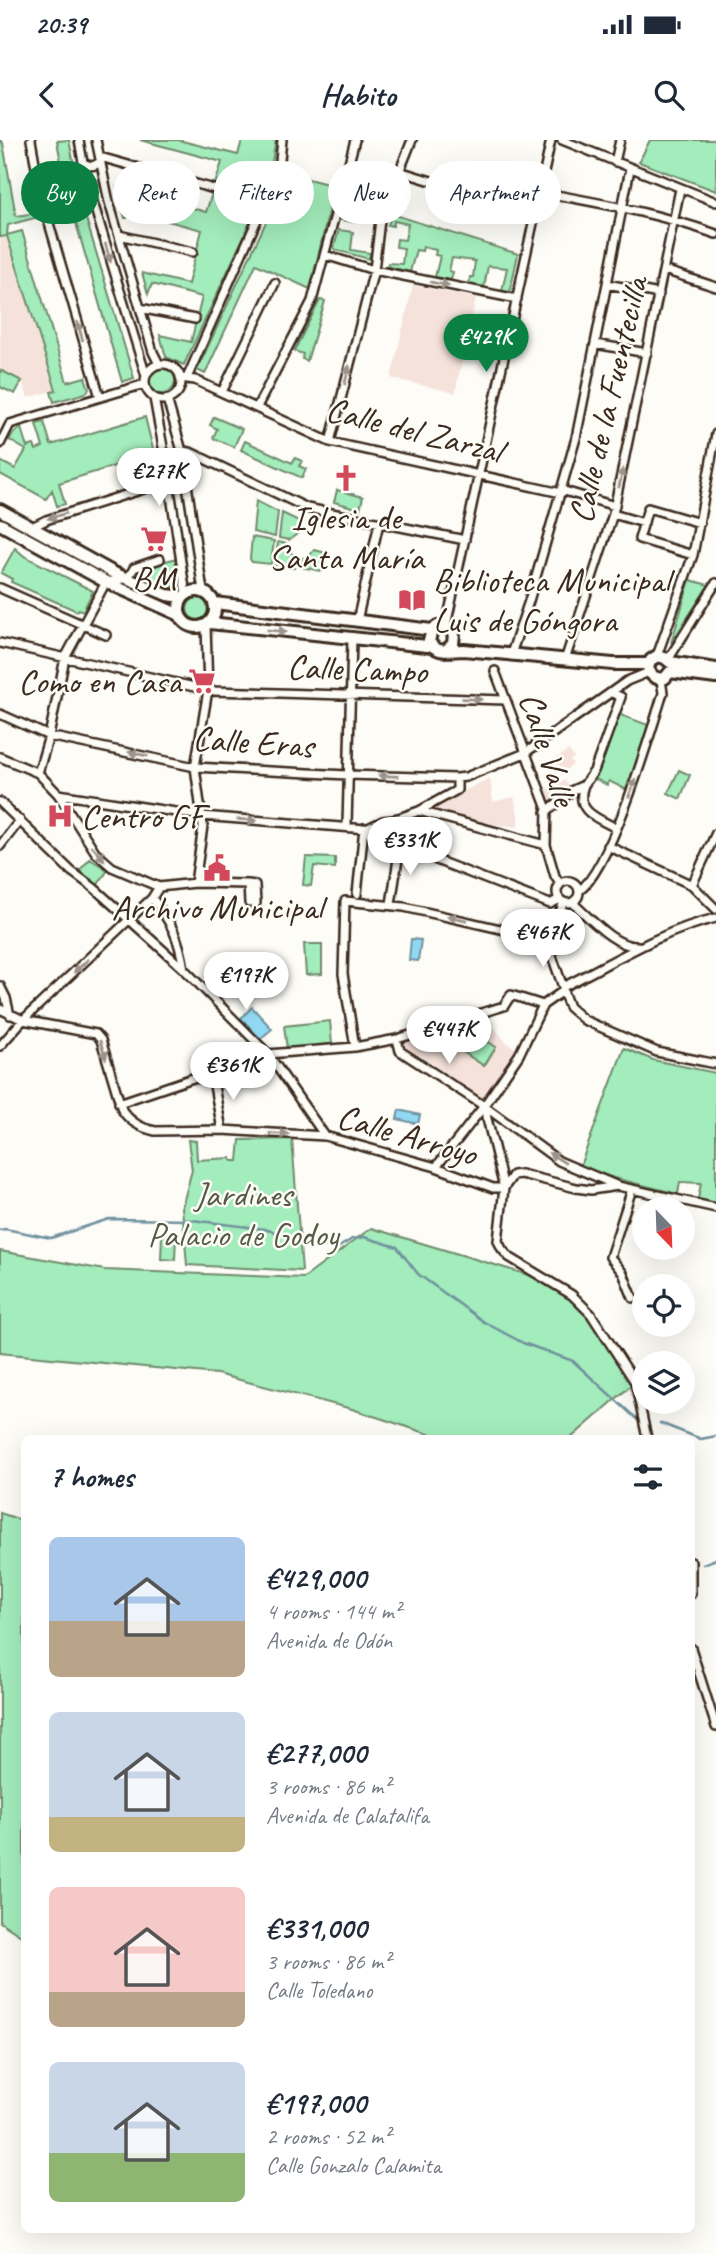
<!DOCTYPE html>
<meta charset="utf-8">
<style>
:root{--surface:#fff;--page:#f6f6f7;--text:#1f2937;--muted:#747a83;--accent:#0b8043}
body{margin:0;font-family:Caveat,sans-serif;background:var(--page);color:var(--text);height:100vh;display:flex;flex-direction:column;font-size:26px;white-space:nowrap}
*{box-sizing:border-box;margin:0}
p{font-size:23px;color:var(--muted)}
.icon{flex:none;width:38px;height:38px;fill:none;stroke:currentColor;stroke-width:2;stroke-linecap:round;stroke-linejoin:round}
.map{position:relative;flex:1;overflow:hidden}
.panel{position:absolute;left:21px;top:1295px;width:674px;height:798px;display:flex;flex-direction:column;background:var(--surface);border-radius:10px;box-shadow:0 7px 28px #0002}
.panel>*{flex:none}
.top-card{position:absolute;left:21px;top:21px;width:676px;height:63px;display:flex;gap:14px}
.needle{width:46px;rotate:157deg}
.buttons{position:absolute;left:632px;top:1057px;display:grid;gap:14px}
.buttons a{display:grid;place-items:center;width:63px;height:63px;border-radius:50%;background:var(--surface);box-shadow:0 7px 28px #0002;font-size:35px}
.price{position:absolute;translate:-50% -60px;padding:0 16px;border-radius:24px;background:#fff;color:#222;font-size:23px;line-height:46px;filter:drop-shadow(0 2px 4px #0008)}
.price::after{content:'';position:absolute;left:50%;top:42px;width:21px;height:16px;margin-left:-10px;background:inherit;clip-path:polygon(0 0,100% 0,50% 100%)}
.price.selected{background:var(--accent);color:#fff}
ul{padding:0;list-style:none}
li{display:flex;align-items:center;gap:21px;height:175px;padding:0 28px}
li span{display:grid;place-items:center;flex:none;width:196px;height:140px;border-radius:10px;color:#555}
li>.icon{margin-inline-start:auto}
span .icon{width:84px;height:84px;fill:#fffc;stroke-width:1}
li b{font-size:30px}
h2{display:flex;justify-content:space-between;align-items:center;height:84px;padding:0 28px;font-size:30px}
.pill{padding:0 24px;border-radius:32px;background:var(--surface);box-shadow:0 7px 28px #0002;font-size:24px;line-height:63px}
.pill.selected{background:var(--accent);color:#fff}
.status{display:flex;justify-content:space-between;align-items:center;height:49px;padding:0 35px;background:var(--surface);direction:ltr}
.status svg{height:19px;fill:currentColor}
header{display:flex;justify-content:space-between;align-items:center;height:91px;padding:0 28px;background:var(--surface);font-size:32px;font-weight:700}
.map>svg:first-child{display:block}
.built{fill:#f5e3db}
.green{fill:#a3ecbb;stroke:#6f8b6c;stroke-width:2}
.water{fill:#91d8f3;stroke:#6f929e;stroke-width:2}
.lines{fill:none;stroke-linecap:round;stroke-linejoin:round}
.stream{stroke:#6f929e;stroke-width:2.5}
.street-casing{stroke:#3b2a1e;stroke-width:12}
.secondary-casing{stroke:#3b2a1e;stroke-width:16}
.street{stroke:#fdfcf7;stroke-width:7}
.secondary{stroke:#fdfcf7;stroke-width:10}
.oneway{fill:#9c938a}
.labels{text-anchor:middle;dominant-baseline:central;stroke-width:5;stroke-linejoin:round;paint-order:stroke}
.street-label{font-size:35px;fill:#3b2a1e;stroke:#fdfcf7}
.poi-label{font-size:35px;fill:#3b2a1e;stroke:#fdfcf7}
.park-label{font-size:35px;fill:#555a45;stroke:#fdfcf7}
</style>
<div class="status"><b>20:39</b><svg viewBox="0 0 49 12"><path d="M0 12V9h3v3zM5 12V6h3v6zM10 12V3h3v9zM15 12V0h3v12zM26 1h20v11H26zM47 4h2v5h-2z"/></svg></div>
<header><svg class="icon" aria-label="back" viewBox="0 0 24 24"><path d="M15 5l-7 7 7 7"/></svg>Habito<svg class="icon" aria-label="search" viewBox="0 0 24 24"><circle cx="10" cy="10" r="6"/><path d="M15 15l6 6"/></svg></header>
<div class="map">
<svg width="716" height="2114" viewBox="0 0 716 2114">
<rect width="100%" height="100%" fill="#fdfcf7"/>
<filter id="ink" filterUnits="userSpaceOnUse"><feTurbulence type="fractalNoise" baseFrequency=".0143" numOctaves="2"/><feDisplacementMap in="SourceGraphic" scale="14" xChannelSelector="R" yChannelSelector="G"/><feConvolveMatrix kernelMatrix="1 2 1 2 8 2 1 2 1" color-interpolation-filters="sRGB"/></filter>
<g filter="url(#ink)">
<path class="built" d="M7 95 56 250 28 258 22 241 0 230V97Z
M413 145 476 158 455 253 391 238Z
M569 610 574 618 570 620 573 624 562 634 552 621Z
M490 638 493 662 514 657 518 675V687L493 684 434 672V666Z
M565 640 570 648 551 664 545 650Z
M483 875 506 902 517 910 483 960 422 917 403 910 402 900Z"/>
<path class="green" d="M0 0 3 3 16 76 36 73 38 77 8 85 7 95 22 91 67 242 85 237 89 249 86 253 54 262 51 252 56 250 7 96 0 97Z
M69 0 82 64 52 73 49 61 68 60 57 1Z
M140 0H178L238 15 242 0H276L270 33 259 64 184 225 166 217 160 195 191 202 202 157 152 144 148 154 142 133 188 144 202 90 137 73V69L131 67 127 78H125L117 47 206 72 222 22Z
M650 0H716V51L639 22Z
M285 33 335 46 310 149 256 124 205 234 197 230 272 69Z
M346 64 377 73 376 76 356 73 354 82 341 80Z
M84 72 134 238 122 242 74 76Z
M392 74 518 114 510 152 502 151 507 128 488 126 484 147 469 144 470 137H473L475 121 452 118 449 131 453 132 451 140 435 137 440 116 435 115 436 110 423 107 422 111 416 110 410 132 387 126 388 123 402 124 404 108 396 107 397 99 405 100 408 84 394 81 393 86 388 85Z
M339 90 353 92 351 110 370 113 369 119 336 110 334 107Z
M320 160 325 161 307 221 302 219 303 214 294 211Z
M149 241a13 13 0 1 1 26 0a13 13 0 1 1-26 0Z
M0 230 22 241 15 254 0 247Z
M145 277 156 321 146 324 144 317 59 343 65 364 57 366 52 350 46 359 0 334V321L15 329 26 310 9 300 14 293 21 288 27 307 34 305 36 310 43 307 36 284 44 282 51 305Z
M214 277 242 289 234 307 213 298 217 289 210 285Z
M245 301 292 323 295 318 302 321 299 326 306 329 302 338 241 310Z
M337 350 363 357 360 369 334 362Z
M256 361 278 372 275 397 253 392Z
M282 373 301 382 300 392 289 400 279 398Z
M252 397 274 401 271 424 252 422 250 419Z
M278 402 288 404 290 412 297 417 294 428 275 425Z
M15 408 24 416 93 451 83 471 79 469 77 471 11 442 12 439 1 433Z
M314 410 327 413 324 430 321 431 301 427 303 418 309 416Z
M177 418 179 443C167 456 147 441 133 436L138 428Z
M690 440 709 445 671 503Z
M187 469a11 11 0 1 1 22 0a11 11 0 1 1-22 0Z
M618 574 648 585 627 650 609 641 607 645 595 639Z
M679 630 690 635 680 659 668 653Z
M306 717 335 718V728L314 726 311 746 303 745Z
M90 719 108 730 96 747 78 732Z
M304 804H322V834L306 835Z
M330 881 332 904 287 909 284 886Z
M460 883 496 907 484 926 447 901Z
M624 908 653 920 716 933V1063L698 1059 701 1043 680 1042 678 1054 614 1038 580 1026Z
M292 999 302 1131 187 1125 182 1067 192 1030 188 1000 196 1001 197 1020 231 1018 232 1021H238L240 1000Z
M371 1088 552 1142 591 1174 635 1242 571 1298H441L352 1269 217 1234 0 1213V1111L105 1130 304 1138Z
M162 1094 176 1095 175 1120 161 1119Z
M0 1373 24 1381V1798L0 1782Z"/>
<path class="water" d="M411 799 421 800 418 821 409 820Z
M252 867 272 889 260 899 241 878Z
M399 970 420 975 418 984 397 979Z"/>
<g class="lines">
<path class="stream" d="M0 1090 5 1089 51 1098 109 1079 192 1080 264 1089 336 1109 352 1099 364 1097 397 1107 418 1134 484 1182 523 1203 573 1221 641 1283
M660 1283 701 1299 716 1296
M703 1424 716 1419"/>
<defs>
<path id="street" d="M31 0 41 56 100 257
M79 0 86 39 146 236
M96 0 109 62 153 212 159 224
M562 0 716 62
M100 17 214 49
M615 22 620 0
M83 23C91 27 94 27 101 21
M399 31 535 73
M540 52C600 63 658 73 716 94
M119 95 193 112
M325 115 374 130 517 159
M664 130 716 147
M607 144 659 154
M140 168 195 179
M595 204 647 213
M145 242a18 18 0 1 1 36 0a18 18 0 1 1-36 0Z
M180 238 195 240 330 302 561 353
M187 238 279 30 282 0
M222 252 275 143
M154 258 167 329 186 455
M167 259 182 311 203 451
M257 267 312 161 355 0
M330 302 374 130 380 80 412 0
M0 304 10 284 145 244
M182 311 190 312 307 368 465 400
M561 350 615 366
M613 374 644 383
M32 387 46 380 169 341
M693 415 639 399 648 368 700 383
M0 448 106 495
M357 481 379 383
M446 486 551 0
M0 503 212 551 505 560
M511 514 529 461 576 298 630 29
M657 516 693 415 716 294
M565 520 613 374 680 49
M668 520 716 443
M495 531 547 669 546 705 555 736 560 744
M0 574 49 596 195 627 347 635 457 638 466 637 525 613 627 541 649 532
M0 617 38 633 58 654 96 713 112 727 159 747 195 743 248 744 255 745 256 763H249L248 744
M38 633 49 596 65 518 106 442 128 438 134 428 160 419
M584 645C574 671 597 678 616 688
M58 654 202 676 366 689
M0 662 71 731 94 748 184 829 268 914 325 996
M419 671 546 705
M546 672 573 650 584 645 594 631 621 557 612 553
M347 685 352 499
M366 689 383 681 393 680 419 671 457 650V638
M366 689 377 701H393
M393 701 400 706 550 764 560 759
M393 701 397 678
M0 706 20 680
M608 706 692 745 716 769
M557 752a11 11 0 1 1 22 0a11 11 0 1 1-22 0Z
M195 743 203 686 195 627 208 550 206 485
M692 745 716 693
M579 751C611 728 650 595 663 553L661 539
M357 754 364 688
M152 758C172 783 179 798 184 829
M575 760V765C591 779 616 808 638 806
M391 764 400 706
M547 802 564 762
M0 846 6 858 10 875
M563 851 569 867 584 880 657 912 716 924
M543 865 563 851V847C613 822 661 791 716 778
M0 869 23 880 96 894 101 900 122 970C130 982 140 988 155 991L222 990 325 996 436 1027 493 1048H504
M397 899 400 911 484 966 559 1021 618 1046
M0 906 23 880 152 758 159 747
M355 907 343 834 345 761 404 767 540 798 547 802 563 847
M213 940 222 990
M119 963 193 938 213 940 268 914 355 907 397 899 504 866 511 855 543 865
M484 966 504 1048 498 1101 502 1109 509 1117 572 1155 591 1174 635 1242 647 1298
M436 1027 484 966 519 915 543 865
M504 1048 513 1035 521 1034 576 1048 591 1050 618 1046 716 1068
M632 1049 610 1117 623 1133 633 1158
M691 1422V1454
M691 1508 716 1587"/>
<path id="secondary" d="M0 370 114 433 167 455 183 457
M0 384 106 442 180 475
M179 469a18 18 0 1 1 36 0a18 18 0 1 1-36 0Z
M215 463 432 490
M210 483 427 506 430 504
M445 511 453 504 454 494 446 486H438L432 490 429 501C436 515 450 510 464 510L613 524H649
M670 522 665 518 657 516 651 520 648 527C650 536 656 540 665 538L670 532
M670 522 716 529
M670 532 716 538"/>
</defs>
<use href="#street" class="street-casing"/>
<use href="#secondary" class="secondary-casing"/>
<use href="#street" class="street"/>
<use href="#secondary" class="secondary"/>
</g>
<defs><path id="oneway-solid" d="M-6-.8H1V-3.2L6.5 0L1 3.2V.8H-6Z" transform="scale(1.75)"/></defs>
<g class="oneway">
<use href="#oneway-solid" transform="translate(108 113) rotate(74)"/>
<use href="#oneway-solid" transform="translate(440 144) rotate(11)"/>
<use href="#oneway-solid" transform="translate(80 191) rotate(-106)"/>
<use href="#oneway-solid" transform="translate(347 235) rotate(-76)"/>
<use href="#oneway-solid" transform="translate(621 338) rotate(-77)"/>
<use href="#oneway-solid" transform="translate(57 376) rotate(163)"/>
<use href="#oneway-solid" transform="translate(277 491) rotate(6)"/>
<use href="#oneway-solid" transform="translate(472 559) rotate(2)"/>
<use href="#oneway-solid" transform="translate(138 614) rotate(-168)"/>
<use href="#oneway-solid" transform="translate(388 636) rotate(-178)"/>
<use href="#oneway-solid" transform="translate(632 648) rotate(-70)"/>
<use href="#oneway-solid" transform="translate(247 680) rotate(5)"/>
<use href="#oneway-solid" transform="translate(98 713) rotate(49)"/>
<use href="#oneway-solid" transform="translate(457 778) rotate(-167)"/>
<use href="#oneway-solid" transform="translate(81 826) rotate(137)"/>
<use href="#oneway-solid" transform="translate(103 910) rotate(72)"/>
<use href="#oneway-solid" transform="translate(279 994) rotate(3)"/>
<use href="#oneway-solid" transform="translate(557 1018) rotate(-148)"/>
</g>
</g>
<defs>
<symbol id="church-bare" viewBox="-9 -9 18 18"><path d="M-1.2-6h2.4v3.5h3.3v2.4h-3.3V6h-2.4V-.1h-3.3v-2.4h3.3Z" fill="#d1495b" stroke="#fdfcf7" stroke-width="2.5" paint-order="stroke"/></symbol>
<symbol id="supermarket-bare" viewBox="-9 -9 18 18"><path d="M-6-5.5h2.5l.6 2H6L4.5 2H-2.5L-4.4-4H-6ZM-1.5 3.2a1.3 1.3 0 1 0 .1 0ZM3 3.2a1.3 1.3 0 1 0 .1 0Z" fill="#d1495b" stroke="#fdfcf7" stroke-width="2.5" paint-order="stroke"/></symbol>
<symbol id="library-bare" viewBox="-9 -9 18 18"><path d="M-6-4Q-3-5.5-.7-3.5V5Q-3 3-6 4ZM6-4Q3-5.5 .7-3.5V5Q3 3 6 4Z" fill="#d1495b" stroke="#fdfcf7" stroke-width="2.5" paint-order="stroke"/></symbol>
<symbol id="hospital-bare" viewBox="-9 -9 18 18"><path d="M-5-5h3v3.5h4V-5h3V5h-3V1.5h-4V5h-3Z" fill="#d1495b" stroke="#fdfcf7" stroke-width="2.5" paint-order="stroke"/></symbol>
<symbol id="civic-bare" viewBox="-9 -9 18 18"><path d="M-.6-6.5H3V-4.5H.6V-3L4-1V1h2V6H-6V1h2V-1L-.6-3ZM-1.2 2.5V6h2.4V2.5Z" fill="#d1495b" stroke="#fdfcf7" stroke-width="2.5" paint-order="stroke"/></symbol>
</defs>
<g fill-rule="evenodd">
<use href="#church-bare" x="327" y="319" width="38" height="38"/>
<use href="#supermarket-bare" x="135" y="380" width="38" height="38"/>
<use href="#library-bare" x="393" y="441" width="38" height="38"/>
<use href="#supermarket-bare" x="183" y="522" width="38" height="38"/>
<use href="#hospital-bare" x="41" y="657" width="38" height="38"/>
<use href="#civic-bare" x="198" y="709" width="38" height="38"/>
</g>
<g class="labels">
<g class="street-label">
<text transform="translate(608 260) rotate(-77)">Calle de la Fuentecilla</text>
<text transform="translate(414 290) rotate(14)">Calle del Zarzal</text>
<text transform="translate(357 529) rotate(2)">Calle Campo</text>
<text transform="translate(253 602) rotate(4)">Calle Eras</text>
<text transform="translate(548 609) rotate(72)">Calle Valle</text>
<text transform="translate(407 995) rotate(16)">Calle Arroyo</text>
</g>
<g class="poi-label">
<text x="346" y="377">Iglesia de<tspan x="346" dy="40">Santa María</tspan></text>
<text x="154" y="438">BM</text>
<text x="433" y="440" text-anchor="start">Biblioteca Municipal<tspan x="433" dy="40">Luis de Góngora</tspan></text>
<text x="181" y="541" text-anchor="end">Como en Casa</text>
<text x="81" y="676" text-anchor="start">Centro GF</text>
<text x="217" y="767">Archivo Municipal</text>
</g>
<g class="park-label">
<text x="243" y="1054">Jardines<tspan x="243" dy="40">Palacio de Godoy</tspan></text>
</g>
</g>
</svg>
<div class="buttons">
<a><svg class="needle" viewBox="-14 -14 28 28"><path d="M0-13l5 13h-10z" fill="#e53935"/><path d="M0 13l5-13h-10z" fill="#747a83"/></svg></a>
<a><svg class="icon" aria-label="locate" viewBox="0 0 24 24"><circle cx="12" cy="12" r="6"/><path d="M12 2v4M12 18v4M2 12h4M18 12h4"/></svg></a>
<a><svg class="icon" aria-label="layers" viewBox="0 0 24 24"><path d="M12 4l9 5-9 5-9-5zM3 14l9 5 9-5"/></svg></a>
</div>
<b class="price selected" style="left:486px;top:234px">€429K</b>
<b class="price" style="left:159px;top:368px">€277K</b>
<b class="price" style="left:410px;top:737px">€331K</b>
<b class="price" style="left:543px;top:829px">€467K</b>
<b class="price" style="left:246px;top:872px">€197K</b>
<b class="price" style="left:449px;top:926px">€447K</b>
<b class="price" style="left:233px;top:962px">€361K</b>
<div class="top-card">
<a class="pill selected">Buy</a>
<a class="pill">Rent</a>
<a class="pill">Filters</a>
<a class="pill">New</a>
<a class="pill">Apartment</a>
</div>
<section class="panel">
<h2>7 homes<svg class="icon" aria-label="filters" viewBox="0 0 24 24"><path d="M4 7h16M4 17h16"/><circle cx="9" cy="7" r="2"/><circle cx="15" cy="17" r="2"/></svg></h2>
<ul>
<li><span style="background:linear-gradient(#a9c7e8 60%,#b9a48a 0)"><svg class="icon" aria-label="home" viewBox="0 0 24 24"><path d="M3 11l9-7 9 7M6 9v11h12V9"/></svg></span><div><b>€429,000</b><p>4 rooms · 144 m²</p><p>Avenida de Odón</p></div></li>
<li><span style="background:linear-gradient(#c9d6e8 75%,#c2b280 0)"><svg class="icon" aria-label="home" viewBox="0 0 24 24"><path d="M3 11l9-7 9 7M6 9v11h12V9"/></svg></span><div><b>€277,000</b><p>3 rooms · 86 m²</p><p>Avenida de Calatalifa</p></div></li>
<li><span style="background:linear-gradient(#f6c9c9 75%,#b9a48a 0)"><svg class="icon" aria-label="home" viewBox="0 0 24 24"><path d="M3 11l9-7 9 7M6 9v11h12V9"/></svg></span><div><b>€331,000</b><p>3 rooms · 86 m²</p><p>Calle Toledano</p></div></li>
<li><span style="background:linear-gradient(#c9d6e8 65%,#8fb573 0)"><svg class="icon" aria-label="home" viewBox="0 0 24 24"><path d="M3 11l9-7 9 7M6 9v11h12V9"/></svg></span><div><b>€197,000</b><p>2 rooms · 52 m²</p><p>Calle Gonzalo Calamita</p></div></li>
</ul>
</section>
</div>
